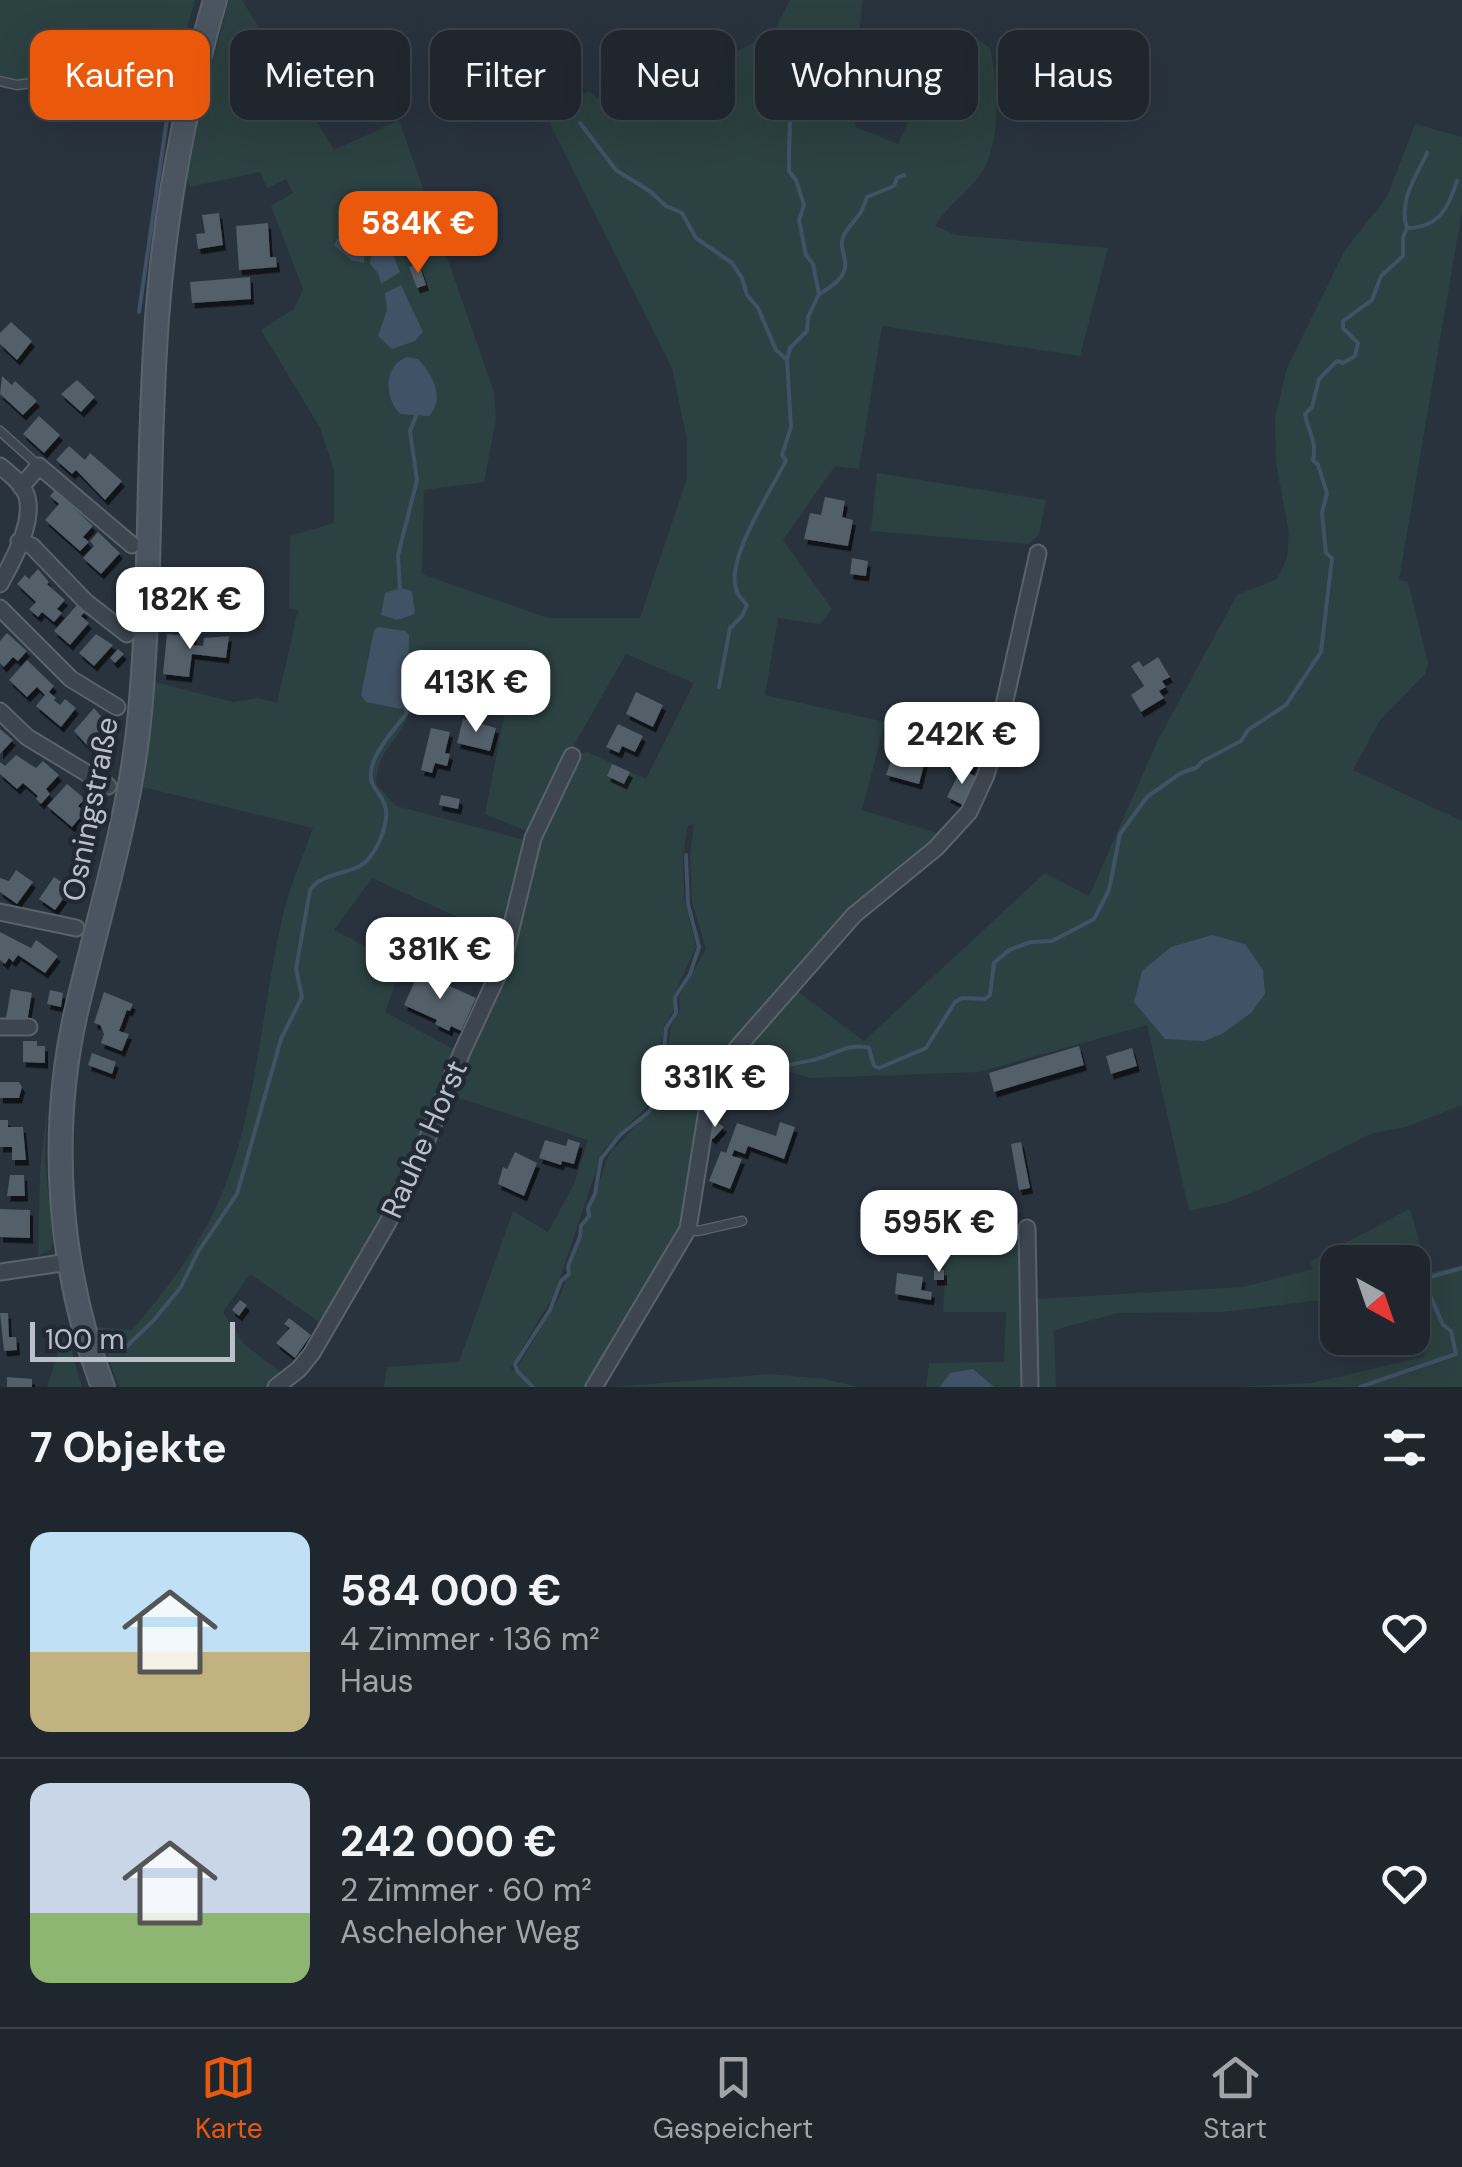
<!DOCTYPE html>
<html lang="de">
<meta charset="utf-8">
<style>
:root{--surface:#1f262e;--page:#2c323a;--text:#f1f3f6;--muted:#a1a5aa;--line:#3c434a;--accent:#ea580c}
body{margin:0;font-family:"DM Sans",sans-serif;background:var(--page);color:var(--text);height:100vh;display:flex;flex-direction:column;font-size:38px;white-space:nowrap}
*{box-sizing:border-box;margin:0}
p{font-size:32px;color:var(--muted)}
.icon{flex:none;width:55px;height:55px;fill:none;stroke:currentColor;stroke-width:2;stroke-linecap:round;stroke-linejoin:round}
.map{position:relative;height:1387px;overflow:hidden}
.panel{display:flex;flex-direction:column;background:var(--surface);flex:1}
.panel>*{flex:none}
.top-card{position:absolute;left:30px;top:30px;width:1402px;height:90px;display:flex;gap:20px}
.needle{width:65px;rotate:140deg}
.tools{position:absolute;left:1320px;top:1245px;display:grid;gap:20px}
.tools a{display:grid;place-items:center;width:110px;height:110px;border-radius:20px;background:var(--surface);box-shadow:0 10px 40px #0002,0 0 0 2px var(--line);font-size:50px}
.scale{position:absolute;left:30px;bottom:25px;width:205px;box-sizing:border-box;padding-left:10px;border:5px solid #b9c0c9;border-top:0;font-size:28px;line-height:35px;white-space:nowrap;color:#b9c0c9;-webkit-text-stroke:8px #212a34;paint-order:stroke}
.price{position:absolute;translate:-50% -85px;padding:0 22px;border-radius:20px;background:#fff;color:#222;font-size:32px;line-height:65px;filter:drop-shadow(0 2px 5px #0008)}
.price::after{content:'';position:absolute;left:50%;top:60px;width:30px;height:22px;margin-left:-15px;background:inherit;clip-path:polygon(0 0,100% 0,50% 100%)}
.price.on{background:var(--accent);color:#fff}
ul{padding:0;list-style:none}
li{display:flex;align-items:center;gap:30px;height:250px;padding:0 30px}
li+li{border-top:2px solid var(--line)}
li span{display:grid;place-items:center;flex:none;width:280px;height:200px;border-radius:20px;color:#555}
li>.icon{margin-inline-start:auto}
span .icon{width:120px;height:120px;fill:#fffc;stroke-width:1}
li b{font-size:42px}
h2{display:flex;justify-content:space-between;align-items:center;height:120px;padding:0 30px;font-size:42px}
.chip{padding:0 35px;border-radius:20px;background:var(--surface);box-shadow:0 10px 40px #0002,0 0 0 2px var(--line);font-size:35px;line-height:90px}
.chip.on{background:var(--accent);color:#fff}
.tabs{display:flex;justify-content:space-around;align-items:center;height:140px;border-top:2px solid var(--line);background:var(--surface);font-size:28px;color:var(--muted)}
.tabs a{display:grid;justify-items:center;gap:5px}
.tabs .on{color:var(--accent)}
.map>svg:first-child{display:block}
.green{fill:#2c4141;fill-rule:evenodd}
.water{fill:#405266}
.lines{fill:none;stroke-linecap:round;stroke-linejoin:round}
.stream{stroke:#405266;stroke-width:4}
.building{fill:#525e69;filter:url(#shadow)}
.lane-casing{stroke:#5a636c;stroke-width:11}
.street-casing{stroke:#5a636c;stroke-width:19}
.secondary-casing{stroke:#5a636c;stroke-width:26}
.lane{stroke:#3d454f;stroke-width:8}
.street{stroke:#3d454f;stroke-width:15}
.secondary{stroke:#4b5561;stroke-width:22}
.labels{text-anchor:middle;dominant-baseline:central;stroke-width:9;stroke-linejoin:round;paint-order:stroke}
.street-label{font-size:30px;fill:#b9c0c9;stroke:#212a34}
</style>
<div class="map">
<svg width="1462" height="1387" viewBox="0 0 1462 1387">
<defs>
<filter id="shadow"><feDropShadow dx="3" dy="5.5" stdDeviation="0" flood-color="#0009"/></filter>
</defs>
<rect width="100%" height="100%" fill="#29333e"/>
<path class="green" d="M0 0H195L178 59 15 80 0 76Z
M229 0H242L334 150 399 120 494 392 496 419 484 482 424 490 422 574 548 618H640L687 478V440L672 368 545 114 589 91 616 114 755 42 776 27 790 0H863L849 108 856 127 898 144 939 55 961 28 990 48C998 83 1003 150 977 179 962 197 948 205 935 226L956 235 1108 248 1080 356 882 326 859 469 835 466 783 540 832 609 820 624 778 618 765 695 885 722 862 810 943 835 855 908 733 1045 704 1101 686 1213 675 1243 589 1387H384L387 1367 459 1362 513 1211 548 1232 574 1184 588 1140 450 1095 514 943 543 825 577 757 586 751 646 779 694 683 626 654 574 745 532 829 526 831 485 814 507 701 411 671C410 684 412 700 409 712 400 741 377 749 376 784L396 806 521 839 526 848 508 940 372 878 334 930 402 966 385 1012 457 1051 413 1164 383 1224 321 1323 250 1274 223 1312 244 1344 285 1376 265 1387H119L97 1327 132 1330C162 1296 190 1258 211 1218 258 1125 260 1007 285 907 292 880 304 854 313 828L142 787 155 682 233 702 258 698 277 703 298 610 289 608 290 536 334 523V470L320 428 261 330 294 309 303 289 271 206 293 193 286 179 267 188 260 172 190 187 187 179 198 120ZM694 824 690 855 692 902 706 949 679 996 680 1010 671 1026 662 1091 658 1102 609 1154 560 1296 517 1368 512 1371 511 1367 555 1293 603 1150 654 1100 664 1026 675 1009 673 997 696 947 684 898 683 854 688 825Z
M1415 124 1462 137V211L1399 580 1408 582 1428 663 1425 674 1380 720 1353 770 1462 821V1105L1406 1127 1370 1134 1261 1189 1226 1203 1189 1211 1147 1025 979 1072 811 1078 786 1071 758 1080 714 1105 743 1051 794 989 864 1041 1045 873 1089 896 1158 740 1237 595 1277 579 1287 558 1289 533 1276 463 1275 417 1287 368 1345 250 1387 197Z
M877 473 1046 500 1039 534 1029 544 871 531Z
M47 1105 45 1160 53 1243 50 1250 38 1256 40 1173Z
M1410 1209 1428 1273 1462 1265V1387H1238L1311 1383 1424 1357 1429 1316 1423 1285 1413 1287 1412 1262H1338L1337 1298 1223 1312 1118 1313 1054 1330 1056 1387H1038L1037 1299 1242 1287 1313 1269 1309 1262Z
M1016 1235 1020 1239 1022 1387H926L929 1363 1004 1362 1006 1312H943L947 1241Z
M66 1330 82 1387H47Z
M770 1374 825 1379 858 1387H613Z"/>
<path class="water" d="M338 238 365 248 364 263 351 260 334 245Z
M380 242 392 252 400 272 381 284 378 273 370 264 372 247Z
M401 285 423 332 415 341 392 349 378 336 387 310 385 293Z
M408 357 418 359C432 374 446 398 429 416L400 414C384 398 383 364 408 357Z
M400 588 412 591 415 614 397 620 381 615 385 593Z
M378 627 406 631 409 635 408 703 401 709 366 702 361 695 374 630Z
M1212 935 1245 944 1263 970 1265 994 1251 1013 1222 1034 1204 1041 1165 1039 1134 1002 1142 971 1171 947Z
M973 1369 994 1387H940L950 1373Z"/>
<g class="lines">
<path class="stream" d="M580 123 616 170 651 192 666 206 682 213 696 238 732 263 742 278 747 295 758 308 776 350 787 360
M1409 228C1440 227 1449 206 1457 181
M819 294C867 267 832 254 845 233 855 218 861 217 867 197L894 186 897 178 904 175
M139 312 169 105
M400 591 398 555 417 480 410 431 416 416
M719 687 730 628 742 616 747 605C743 600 739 597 737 592 723 560 773 489 786 460L782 455 791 427 787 360 790 348 807 331 808 317 819 294 813 264 806 255 799 220 804 205 796 180 789 171V157L790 122 802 96 803 58 809 45
M756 1076C776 1067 792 1064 813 1060 833 1056 848 1042 869 1048L874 1066 879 1068 926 1048 955 1002 962 998 985 999 990 995 994 963 1009 950 1031 942 1052 941 1094 919 1109 890 1120 834 1147 797 1181 773 1196 768 1203 761 1241 741 1248 730 1286 705 1321 652 1332 558 1326 553 1322 513 1327 493 1318 465 1313 460C1317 441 1308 431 1305 414L1312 407 1319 379 1337 361 1343 363 1355 356 1358 343 1343 328V321L1372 300 1381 276 1403 256V237L1407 228C1398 202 1416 176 1427 153
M659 1092 701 1106
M126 1347 154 1320 181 1287 198 1252 237 1194 281 1039 302 997 296 969 310 890C325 869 355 877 370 857 379 846 390 820 385 806 382 793 369 788 371 772 372 754 395 728 407 713L404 705
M533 1387 517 1371 515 1364 550 1310 561 1281 569 1274 568 1266 580 1237 581 1226 589 1216 588 1208 595 1194 601 1159 620 1135 649 1112 661 1087 666 1028 676 1013 675 997 690 974 699 947 688 904 686 855
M1360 1387 1456 1354 1451 1331 1443 1325 1423 1279 1462 1268"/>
</g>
<path class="building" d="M219 213 223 245 198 249 196 234 205 233 202 215Z
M268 223 270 257H276L277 267 239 270 236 226Z
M419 264 426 285 417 288 409 267Z
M250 277 251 299 192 303 190 282Z
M11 322 32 341 17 360 0 344V333Z
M2 376 12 385 15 381 37 401 23 415 0 394Z
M77 380 95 397 81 412 61 394Z
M39 416 60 435 44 453 23 434Z
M69 446 85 460 90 453 122 481 105 500 76 470 72 474 56 460Z
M55 490 93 526 83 537 89 542 80 551 45 520 59 504 50 496Z
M825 497 845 501 842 517 853 520 848 546 804 539 810 513 821 515Z
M98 532 120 553 101 574 83 558 94 546 90 541Z
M852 558 868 561 866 576 850 574Z
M38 569 49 582 47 584 65 600 57 609 62 613 54 622 42 612 38 617 29 609 36 602 17 584 25 575 29 579Z
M77 605 85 612 81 616 89 623 70 645 54 631Z
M7 633 27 651 18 661 13 657 4 667 0 663V641Z
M96 634 113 645 94 666 79 653Z
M167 634 194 636 193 645 203 646 204 638 229 636 226 658 192 654 189 677 163 674Z
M118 649 124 654 115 663 110 658Z
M1158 657 1170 677 1162 681 1166 687 1159 691 1164 698 1141 712 1131 695 1144 686 1131 666 1139 661 1143 667Z
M27 660 54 686 49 692 56 698 54 700 60 705 65 699 76 708 61 727 36 706 45 695 37 687 27 697 9 680Z
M636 692 663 705 653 727 626 714Z
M94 708 108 724 96 736 101 741 92 751 74 731Z
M463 719 496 728 490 751 457 743Z
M618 724 643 736 635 752 622 746 619 753 606 747Z
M431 728 450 732 445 753 450 754 447 766 435 763 432 773 421 770Z
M0 729 13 740 0 754Z
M915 729 932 735 919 784 886 775 895 749 908 753Z
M963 732 979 740 974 749 980 752 970 771 948 760Z
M16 755 36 768 43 761 59 775 46 789 50 794 41 804 36 799 38 796 23 783 17 789 0 774V762L5 766Z
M612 764 630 772 624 784 607 776Z
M961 769 977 777 963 805 947 797Z
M67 784 85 799 78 806 85 812 72 827 47 806Z
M441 795 460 799 458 809 439 805Z
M16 870 33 882 17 904 0 892V878L9 881Z
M54 877 71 888 55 910 39 899Z
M439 920 460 934 466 925 474 928 504 946 496 958 465 938 452 958 425 942Z
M0 932 31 948 36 940 58 956 45 973 18 955 13 962 9 958 5 964 0 960Z
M419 972 476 998 461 1031 451 1026 449 1031 435 1024 437 1020 404 1005Z
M11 989 32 993 27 1022 6 1018Z
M50 990 63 993 61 1007 47 1004Z
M104 992 133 1004 130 1011 127 1010 119 1031 129 1034 122 1051 101 1043 104 1034 100 1025 94 1023Z
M23 1041H37V1046H45V1063L23 1062Z
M1079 1046 1084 1065 994 1092 989 1073Z
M1132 1048 1137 1066 1111 1074 1106 1056Z
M92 1053 116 1062 112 1074 88 1065Z
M0 1082H19L22 1087 19 1098H0Z
M0 1120H8V1127H23L26 1160H12V1147H0Z
M717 1122 724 1127 713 1139 707 1134Z
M780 1122 795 1127 784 1159 748 1146 745 1154 734 1150 732 1156 742 1159 730 1189 709 1181 721 1151 726 1153 737 1123 776 1136Z
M568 1139 580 1143 574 1164 562 1161 561 1165 539 1158 545 1140 566 1146Z
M1021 1142 1030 1188 1019 1190 1011 1144Z
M515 1152 537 1163 524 1196 498 1184 503 1167 507 1169Z
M10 1175H24L25 1196H7Z
M0 1209 30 1210V1238L0 1237Z
M934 1270H944V1280H934Z
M897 1273 923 1277 921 1290 932 1292 931 1300 895 1294Z
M240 1300 247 1305 239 1316 232 1310Z
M0 1313H8L9 1337H16L17 1350 4 1351Z
M289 1318 311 1335 295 1358 276 1343 290 1328 284 1324Z
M7 1377 32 1379V1387H7Z"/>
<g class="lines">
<defs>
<path id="lane" d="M0 81 17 85 133 69 187 98
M0 431 39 466
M688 1229 698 1231 742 1221"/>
<path id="street" d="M0 466C10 474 24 485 27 497 34 524 12 562 0 584
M21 487 39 466 132 545
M19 541 32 546 86 602 127 634
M0 608 71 679 117 707
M0 711 27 737 108 786
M0 912 76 928
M0 1027H29
M1027 1228 1030 1387
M0 1272 69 1262
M276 1387 299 1369 312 1353 387 1224 416 1167 462 1052 502 966 533 838 572 756
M594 1387 688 1229 708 1104 737 1048 854 915 936 848 969 812 986 775 998 732 1038 553"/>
<path id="secondary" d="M103 1387C58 1268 48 1132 77 1008 100 910 131 813 140 712 152 581 147 450 157 319 165 211 185 104 215 0"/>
</defs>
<use href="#lane" class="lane-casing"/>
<use href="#street" class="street-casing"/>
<use href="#secondary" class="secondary-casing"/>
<use href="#lane" class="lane"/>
<use href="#street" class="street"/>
<use href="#secondary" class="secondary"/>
</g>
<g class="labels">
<g class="street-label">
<text transform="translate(90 809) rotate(-79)">Osningstraße</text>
<text transform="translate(424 1139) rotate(-66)">Rauhe Horst</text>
</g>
</g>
</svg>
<div class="tools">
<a><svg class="needle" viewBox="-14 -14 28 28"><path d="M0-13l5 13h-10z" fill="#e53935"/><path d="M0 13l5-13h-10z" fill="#a1a5aa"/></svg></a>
</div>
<div class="scale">100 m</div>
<b class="price on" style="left:418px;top:276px">584K €</b>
<b class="price" style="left:190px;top:652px">182K €</b>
<b class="price" style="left:476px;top:735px">413K €</b>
<b class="price" style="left:962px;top:787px">242K €</b>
<b class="price" style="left:440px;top:1002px">381K €</b>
<b class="price" style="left:715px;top:1130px">331K €</b>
<b class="price" style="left:939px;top:1275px">595K €</b>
<div class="top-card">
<a class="chip on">Kaufen</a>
<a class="chip">Mieten</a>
<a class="chip">Filter</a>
<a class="chip">Neu</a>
<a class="chip">Wohnung</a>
<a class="chip">Haus</a>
</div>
</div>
<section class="panel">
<h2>7 Objekte<svg class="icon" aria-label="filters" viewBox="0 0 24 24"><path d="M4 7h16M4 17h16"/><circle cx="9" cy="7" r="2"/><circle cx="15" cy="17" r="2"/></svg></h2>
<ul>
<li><span style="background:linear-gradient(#bfe0f5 60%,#c2b280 0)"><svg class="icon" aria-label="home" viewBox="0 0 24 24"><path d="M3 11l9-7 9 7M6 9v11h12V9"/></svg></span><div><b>584 000 €</b><p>4 Zimmer · 136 m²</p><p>Haus</p></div><svg class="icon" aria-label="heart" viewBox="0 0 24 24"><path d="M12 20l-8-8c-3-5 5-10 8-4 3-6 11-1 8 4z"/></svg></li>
<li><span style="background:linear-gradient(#c9d6e8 65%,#8fb573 0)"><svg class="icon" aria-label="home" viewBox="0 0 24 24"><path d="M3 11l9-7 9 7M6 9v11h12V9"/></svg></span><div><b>242 000 €</b><p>2 Zimmer · 60 m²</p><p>Ascheloher Weg</p></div><svg class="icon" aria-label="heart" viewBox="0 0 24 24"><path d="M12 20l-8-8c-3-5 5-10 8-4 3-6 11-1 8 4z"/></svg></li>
</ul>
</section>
<nav class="tabs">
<a class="on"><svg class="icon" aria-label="map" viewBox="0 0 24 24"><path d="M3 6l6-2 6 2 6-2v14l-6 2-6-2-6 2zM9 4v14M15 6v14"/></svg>Karte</a>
<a><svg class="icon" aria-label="saved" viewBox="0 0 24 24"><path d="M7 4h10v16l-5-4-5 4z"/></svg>Gespeichert</a>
<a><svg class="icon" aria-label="home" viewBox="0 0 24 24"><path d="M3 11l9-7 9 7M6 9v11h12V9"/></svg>Start</a>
</nav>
